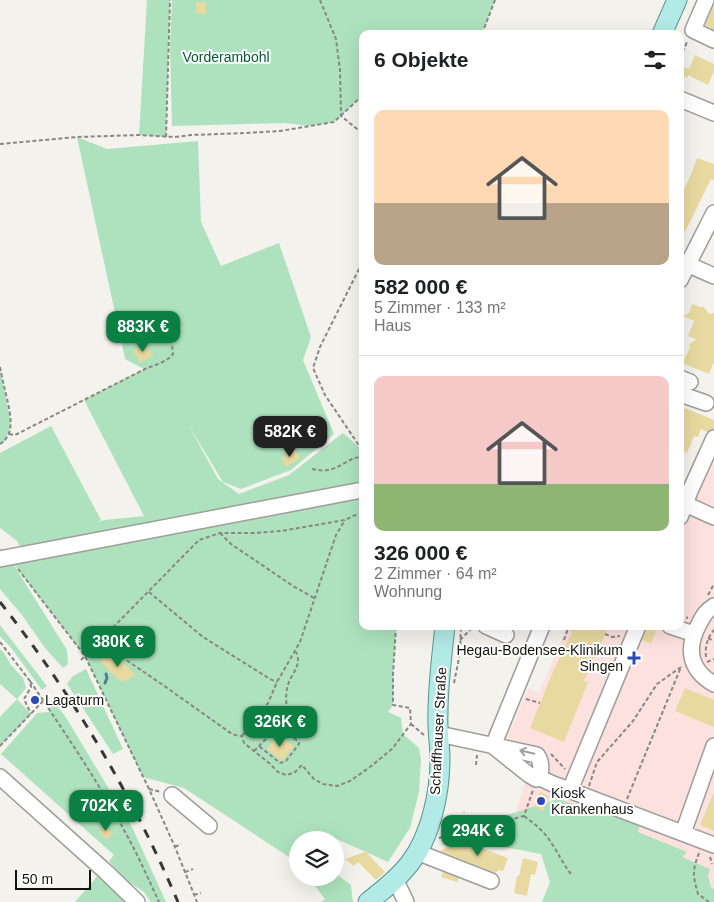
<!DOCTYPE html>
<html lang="de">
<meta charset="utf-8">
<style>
:root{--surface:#fff;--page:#f6f6f6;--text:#202124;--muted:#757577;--line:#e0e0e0;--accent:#0b8043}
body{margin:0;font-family:Helvetica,sans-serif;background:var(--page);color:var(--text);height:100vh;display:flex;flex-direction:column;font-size:19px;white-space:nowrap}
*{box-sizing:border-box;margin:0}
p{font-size:16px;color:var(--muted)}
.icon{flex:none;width:28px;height:28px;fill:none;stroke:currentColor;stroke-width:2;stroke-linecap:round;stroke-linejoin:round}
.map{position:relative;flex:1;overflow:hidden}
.panel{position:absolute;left:359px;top:30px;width:325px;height:600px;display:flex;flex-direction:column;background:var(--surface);border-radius:10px;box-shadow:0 5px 20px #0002}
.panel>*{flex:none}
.fabs{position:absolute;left:289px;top:831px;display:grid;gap:10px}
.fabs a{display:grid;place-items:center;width:55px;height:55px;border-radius:50%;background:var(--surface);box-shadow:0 5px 20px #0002;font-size:25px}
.scale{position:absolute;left:15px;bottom:12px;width:76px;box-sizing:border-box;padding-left:5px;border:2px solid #121210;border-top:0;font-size:14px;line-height:18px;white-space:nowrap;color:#121210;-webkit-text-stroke:4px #fff;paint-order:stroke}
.price{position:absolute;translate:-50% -42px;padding:0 11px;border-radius:10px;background:var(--accent);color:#fff;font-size:16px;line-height:32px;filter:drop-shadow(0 1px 2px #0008)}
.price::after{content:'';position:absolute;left:50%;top:30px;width:15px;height:11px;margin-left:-8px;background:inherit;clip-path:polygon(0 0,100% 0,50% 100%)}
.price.active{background:#222;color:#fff}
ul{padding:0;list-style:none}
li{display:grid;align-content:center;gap:10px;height:265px;padding:0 15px}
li+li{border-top:1px solid var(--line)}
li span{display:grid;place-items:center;height:155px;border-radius:10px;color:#555}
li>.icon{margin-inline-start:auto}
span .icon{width:90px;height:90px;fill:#fffc;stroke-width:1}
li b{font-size:21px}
h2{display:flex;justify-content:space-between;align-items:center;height:60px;padding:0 15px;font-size:21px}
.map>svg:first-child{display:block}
.medical{fill:#fce1de}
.green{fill:#aee2be}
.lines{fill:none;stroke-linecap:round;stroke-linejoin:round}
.stream{stroke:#527c8f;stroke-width:3}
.building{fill:#e8d9a0}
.minor-casing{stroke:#9e9d99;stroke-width:18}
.major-casing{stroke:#59958f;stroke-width:21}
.path{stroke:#888784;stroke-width:2;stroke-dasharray:4 2.5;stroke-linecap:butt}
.minor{stroke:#fff;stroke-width:15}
.major{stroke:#b2eae5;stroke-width:19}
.rail{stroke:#373735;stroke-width:3;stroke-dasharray:9 9;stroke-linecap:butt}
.oneway{stroke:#a0a09f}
.poi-dot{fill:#2e48b9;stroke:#fff;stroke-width:2}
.labels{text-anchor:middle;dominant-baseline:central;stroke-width:4;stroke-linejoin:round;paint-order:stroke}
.park-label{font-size:14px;fill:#005c31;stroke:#fff}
.poi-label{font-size:14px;fill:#121210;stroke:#fff;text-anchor:start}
.street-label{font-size:14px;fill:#121210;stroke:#fff}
</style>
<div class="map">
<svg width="714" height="902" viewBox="0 0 714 902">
<rect width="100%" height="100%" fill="#f3f2ed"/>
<path class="medical" d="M714 434V888L516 810 528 774 507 738 528 689 539 693 567 626H680V489L690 493Z"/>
<path class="green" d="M147 0H170L166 137 139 135Z
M172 0H495L482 34H362V96L334 122 309 126 285 123 172 126 170 45Z
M77 137 107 149 198 141 201 222 221 266 279 243 311 337 303 360 334 434 291 470 241 489 223 482 188 424 218 479 239 494 289 475 343 433 362 450V626H396L393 675V705L388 712 401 718 403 734 419 748 421 760 419 792 410 828 388 862 330 836 327 840H298L297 864 292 859 184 788 143 777 85 656 12 562 67 650 68 664 63 668 45 648 22 615 0 589V548L8 558 25 554 16 540 0 528V453L51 426 101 520 97 522 105 520 144 516 84 400 144 369 125 359Z
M0 368 11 424 5 441 0 444Z
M0 625 47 686 42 690 12 649 0 636Z
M0 649 4 653 11 665 23 678 26 688 17 699 31 714 0 746V717L17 699 0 684Z
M86 669 123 749 113 754 67 684 73 676Z
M51 703 56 705 65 716 132 827 166 902H151L144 892 124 879 109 861 114 855 1 754 37 713 50 712Z
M558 799 640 825 638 832 687 852 682 857 710 869 708 876 711 887 714 889V902H542L550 882 541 854 452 837 447 830 510 814Z
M100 873 130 902H75Z
M335 873 351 885 353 902H321L325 899 309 878H335Z"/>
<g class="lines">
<path class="stream" d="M105 683 107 678 106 674"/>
</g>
<path class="building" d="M196 2H206V14L196 13Z
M714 5V30L705 25Z
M695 55 714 64V71L708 85 688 75 687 78 680 75V65L689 69Z
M697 158 714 164V180L711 179 680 242V198L690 177Z
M692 304 700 307H704L709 314 714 313V364H713L709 374 682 363 690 348 689 345 696 339 688 336 694 321 683 316 689 313Z
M146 343 153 355 140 363 133 351Z
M680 406 714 420V429L707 432 701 429 698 437 694 436 687 453 680 450Z
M295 450 300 458 286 467 281 458Z
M575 626H609L584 681 588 682 564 742 530 728 554 669Z
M647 628 656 631 651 644 642 640Z
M113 654 124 664 136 675 122 682 109 671 100 660Z
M685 688 714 700V727L675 711Z
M35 694 42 701 36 707 29 700Z
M279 734 294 746 282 761 267 749Z
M540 792 549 796 543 811 534 807Z
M714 792V831L700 825Z
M105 825 113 833 107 840 99 832Z
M462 841 508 858 503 871 498 870 496 873 440 851 451 845 461 846Z
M370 850 367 853 385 872 376 880 358 862 354 866 345 859Z
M523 858 538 862 535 875 531 874 527 896 514 893 517 876H519Z
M443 872 459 878 457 882 441 877Z"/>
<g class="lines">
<defs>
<path id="minor" d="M706 0 693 30 714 40
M680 99 714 113
M680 261 714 276
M680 280 714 213
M680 378 690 382
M680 394 706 403
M685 504 714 517
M680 517 690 491 714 438
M0 559 362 490
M714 606C706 611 703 616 699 624 686 648 689 670 714 684
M486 626 506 635
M670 626 694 634
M439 734 537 755C542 762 541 769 540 778
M493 746 528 774 536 779 540 778 553 784 714 845
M493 746 542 626
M0 777 106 872 137 902
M570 790 638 626
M172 795 209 826
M683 833 714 746
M417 852 491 881
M395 879 406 902"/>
<path id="major" d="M662 34 677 0
M368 902C383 890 399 878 410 863 431 836 440 792 440 759 440 744 437 729 438 713 438 684 442 655 445 626"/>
</defs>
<use href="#minor" class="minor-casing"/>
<use href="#major" class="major-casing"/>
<path class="path" d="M320 0 336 39 340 70 341 116 362 133
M482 34 495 0
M680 58 687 42
M166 137 170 0
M0 144 77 137 139 135 175 137 191 135 246 133 280 131 334 122 362 96
M362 263 320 347 313 368 325 395 362 450
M0 367C2 377 4 387 7 398 10 414 16 434 0 444
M9 434 15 435 145 369 161 363 171 357 173 354 172 344
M312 469C318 470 323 471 328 470 341 468 349 457 362 457
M220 533 231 544 293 586 314 598
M18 569 85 656 149 789 175 847 197 902
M149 592 203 637 270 679 277 682
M708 595 714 584
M680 615 688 618
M563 626 573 630
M605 634 612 637 620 636
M708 638 714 641
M460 640 474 626
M564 640 569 626
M0 642 30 681 31 687 24 699 31 714
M85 656 91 653 100 651H113L163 685 232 734 239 736H242L244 743 269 763 278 772 286 775 294 773 302 765 314 779 323 784 337 786 350 781 370 767 392 749 411 724 410 708 393 705V675L396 626
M706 657C705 647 707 638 714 630
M81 660 199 540 220 533H253L281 531 345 520 353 516 362 513
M707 662 714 659
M30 681C63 730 96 778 124 830 137 853 148 878 159 902
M454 683 460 653 461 626
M526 699 540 703
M411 724 424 735
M242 735 246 733 268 703 277 682 300 642 336 535 345 520
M283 736C291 723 284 704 287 689 288 679 298 670 298 660 298 657 297 654 296 652
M0 746 43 701
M254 751 277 728 298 741 299 744 286 761 280 763 259 746
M551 754 565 769
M476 765 477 755
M589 786 597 762 633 721 657 684 681 667
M149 789 161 792
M627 799 681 667
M524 816C535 824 545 832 552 844 559 854 563 864 571 874
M473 830 476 839 481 848
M463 832 464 812
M439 838 524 816 533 790
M175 847 181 844
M481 848 487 832V827
M699 853C692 871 693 876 698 894L709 902
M710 857 712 864
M185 872 193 869
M194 895 201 893"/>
<use href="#minor" class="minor"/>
<use href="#major" class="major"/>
<path class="rail" d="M0 602C72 694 132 794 178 902"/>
</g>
<defs><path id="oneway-shaft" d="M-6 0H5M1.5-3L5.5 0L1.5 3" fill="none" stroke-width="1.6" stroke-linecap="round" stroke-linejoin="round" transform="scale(1.25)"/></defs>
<use class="oneway" href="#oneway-shaft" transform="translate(527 752) rotate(-167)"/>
<g class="poi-dot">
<path d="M631.5 650.5h5v5h5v5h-5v5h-5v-5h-5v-5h5z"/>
<circle cx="35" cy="700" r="5"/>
<circle cx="541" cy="801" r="5"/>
</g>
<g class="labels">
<g class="park-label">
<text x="226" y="57">Vorderambohl</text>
</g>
<g class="poi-label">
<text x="623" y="650" text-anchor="end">Hegau-Bodensee-Klinikum<tspan x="623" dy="16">Singen</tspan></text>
<text x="45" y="700">Lagaturm</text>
<text x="551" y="793">Kiosk<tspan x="551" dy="16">Krankenhaus</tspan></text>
</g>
<g class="street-label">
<text transform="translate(438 731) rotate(-87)">Schaffhauser Straße</text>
</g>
</g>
</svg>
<div class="fabs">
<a><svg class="icon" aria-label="layers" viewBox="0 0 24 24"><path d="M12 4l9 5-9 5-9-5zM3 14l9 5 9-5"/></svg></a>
</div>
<div class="scale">50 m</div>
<b class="price" style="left:143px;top:353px">883K €</b>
<b class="price active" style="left:290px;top:458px">582K €</b>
<b class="price" style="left:118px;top:668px">380K €</b>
<b class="price" style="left:280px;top:748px">326K €</b>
<b class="price" style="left:106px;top:832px">702K €</b>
<b class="price" style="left:478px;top:857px">294K €</b>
<section class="panel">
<h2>6 Objekte<svg class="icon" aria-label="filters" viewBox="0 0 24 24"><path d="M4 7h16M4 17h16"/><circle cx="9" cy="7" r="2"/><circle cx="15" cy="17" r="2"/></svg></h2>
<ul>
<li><span style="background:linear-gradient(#ffd9b3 60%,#b9a48a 0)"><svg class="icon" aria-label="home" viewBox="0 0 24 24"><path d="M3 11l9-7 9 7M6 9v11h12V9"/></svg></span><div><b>582 000 €</b><p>5 Zimmer · 133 m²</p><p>Haus</p></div></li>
<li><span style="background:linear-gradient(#f6c9c9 70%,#8fb573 0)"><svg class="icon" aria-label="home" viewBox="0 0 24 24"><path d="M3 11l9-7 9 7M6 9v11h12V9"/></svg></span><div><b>326 000 €</b><p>2 Zimmer · 64 m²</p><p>Wohnung</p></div></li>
</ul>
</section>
</div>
